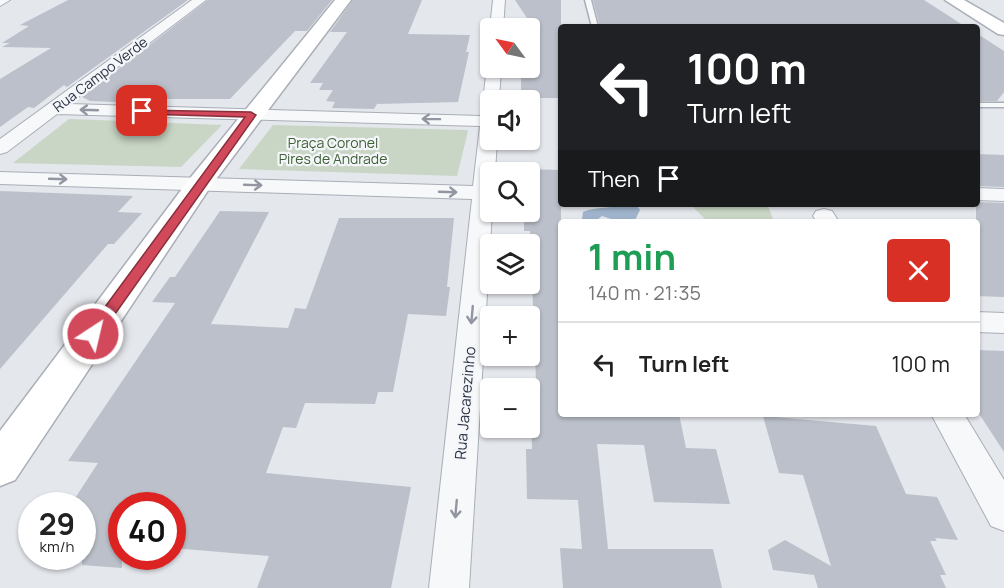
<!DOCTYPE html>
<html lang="en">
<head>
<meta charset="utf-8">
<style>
	body { margin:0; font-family:Manrope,sans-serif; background:#f2f2f2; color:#222; height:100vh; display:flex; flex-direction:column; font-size:22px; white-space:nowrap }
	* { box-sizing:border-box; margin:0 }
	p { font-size:20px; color:#767676 }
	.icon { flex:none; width:33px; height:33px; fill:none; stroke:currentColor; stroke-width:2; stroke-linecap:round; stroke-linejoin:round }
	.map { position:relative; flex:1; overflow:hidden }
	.sheet { position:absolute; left:558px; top:219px; width:422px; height:198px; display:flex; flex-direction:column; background:#fff; border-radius:6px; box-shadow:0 2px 4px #0004 }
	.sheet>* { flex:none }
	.top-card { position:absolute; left:558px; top:24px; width:422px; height:183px; border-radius:6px; box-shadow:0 2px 4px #0004; background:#202124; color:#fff; overflow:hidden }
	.needle { width:39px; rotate:303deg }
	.buttons { position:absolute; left:480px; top:18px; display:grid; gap:12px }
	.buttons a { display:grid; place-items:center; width:60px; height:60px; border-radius:6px; background:#fff; box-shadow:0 2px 4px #0004; font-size:30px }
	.speed { position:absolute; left:18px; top:492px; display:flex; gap:12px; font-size:30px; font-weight:700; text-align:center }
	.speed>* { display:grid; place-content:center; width:78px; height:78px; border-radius:50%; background:#fff; box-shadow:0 2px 4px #0004; line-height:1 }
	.speed small { font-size:15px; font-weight:400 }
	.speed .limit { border:9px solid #d22; background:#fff; color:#111 }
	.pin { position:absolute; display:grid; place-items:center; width:51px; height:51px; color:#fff; margin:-26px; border-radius:12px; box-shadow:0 3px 9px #0006 }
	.me { position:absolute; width:66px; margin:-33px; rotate:35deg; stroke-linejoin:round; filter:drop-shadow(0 0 4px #0008) }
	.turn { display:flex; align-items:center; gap:21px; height:126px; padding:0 30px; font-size:27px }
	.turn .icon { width:78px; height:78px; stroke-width:2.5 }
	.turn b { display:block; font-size:42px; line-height:51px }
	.then { display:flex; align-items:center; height:57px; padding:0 30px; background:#0003; gap:12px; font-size:22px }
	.round { display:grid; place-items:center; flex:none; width:63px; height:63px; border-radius:6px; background:#f2f2f2 }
	.head { display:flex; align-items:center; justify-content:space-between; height:102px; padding:0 30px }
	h1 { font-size:36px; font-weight:700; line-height:45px; color:#1e9e55 }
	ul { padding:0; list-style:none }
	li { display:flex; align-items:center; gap:18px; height:84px; padding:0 30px; border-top:2px solid #e0e0e0 }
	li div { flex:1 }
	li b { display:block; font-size:22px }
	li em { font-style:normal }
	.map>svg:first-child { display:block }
	.green { fill:#c9d6c5 }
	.water { fill:#9fb4cc }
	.building { fill:#bbc0ca }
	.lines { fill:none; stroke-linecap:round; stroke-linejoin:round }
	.lane-casing { stroke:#a9aeb7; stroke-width:3 }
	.street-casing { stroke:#a9aeb7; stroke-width:2 }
	.secondary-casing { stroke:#a9aeb7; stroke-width:3 }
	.lane { fill:#f7f8fa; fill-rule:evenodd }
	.street { fill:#f7f8fa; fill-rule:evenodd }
	.secondary { fill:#fff; fill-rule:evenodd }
	.oneway { stroke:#9196a0 }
	.route { fill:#d1495b; stroke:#882f3b; stroke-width:1.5 }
	.labels { text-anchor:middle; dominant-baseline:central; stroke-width:4.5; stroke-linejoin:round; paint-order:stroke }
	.far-street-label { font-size:14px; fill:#2b3445; stroke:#f4f6f9 }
	.far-park-label { font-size:14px; fill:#3f6138; stroke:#f4f6f9 }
	.street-label { font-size:15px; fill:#2b3445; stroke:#f4f6f9 }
</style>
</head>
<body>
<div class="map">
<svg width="1004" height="588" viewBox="0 0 1004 588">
	<rect width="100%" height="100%" fill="#e4e7ec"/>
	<g class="green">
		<polygon points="69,119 72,119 222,125 181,167 13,163"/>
		<polygon points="273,125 467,130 468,131 457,176 239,169"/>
		<polygon points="690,204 768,206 774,222 708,222"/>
	</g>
	<path class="water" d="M630,204L637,206L640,210L634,222H620L602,216L594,222H585L582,219L583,212C592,207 617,208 630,204Z"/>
	<g class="building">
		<polygon points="68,0 188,0 67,87 64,85 34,108 28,107 0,127 0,79 51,48 2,47 10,43 2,43 29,26 20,25"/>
		<polygon points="208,0 332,0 307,31 295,31 230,99 120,99 116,102 90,101 82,97"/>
		<polygon points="353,0 422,0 408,34 470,35 466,52 469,52 458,102 377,104 374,109 332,108 335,102 326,101 333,90 319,90 323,83 310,83 347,32 330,32"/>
		<polygon points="515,0 561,0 561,98 521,98 521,75 530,75 530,54 535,54 530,46 530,27 533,27"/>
		<polygon points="593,0 924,0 966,27 600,27"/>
		<polygon points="976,33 1004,51 1004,92 997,101 976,101"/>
		<polygon points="976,154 1004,155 1004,187 976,186"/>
		<polygon points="526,169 561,170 561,414 679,414 686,448 716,449 730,504 654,502 644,445 597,444 608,549 713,549 722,588 563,588 560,548 582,549 578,500 527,499 526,449 532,449 530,380 536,380 530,231 524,231 524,212 530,212 530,172 526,172"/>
		<polygon points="0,191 133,196 118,212 142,213 114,244 108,244 0,369"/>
		<polygon points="976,202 1004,203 1004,297 976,296"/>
		<polygon points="220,211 269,212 211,324 288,328 295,308 306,309 339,218 454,218 447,287 450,287 446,316 408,314 393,392 378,392 375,404 305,403 296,428 283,427 266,473 411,487 391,588 257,588 269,556 172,548 172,506 122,506 122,568 82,565 82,506 70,506 98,463 68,461 175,303 152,302 170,277 175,277"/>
		<polygon points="976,350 1004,351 1004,452 976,409"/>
		<polygon points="763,416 876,426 906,494 937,497 958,540 935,538 937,541 930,541 946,575 940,575 946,588 818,588 814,575 773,570 768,550 785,540 831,566 803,475 779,473"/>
	</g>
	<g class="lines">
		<g class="lane-casing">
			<g id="lane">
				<polygon points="585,0 591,0 598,27 592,27"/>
				<rect x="976" y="103" width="28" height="4"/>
			</g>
		</g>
		<g class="street-casing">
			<g id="street">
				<polygon points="0,0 10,0 0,6"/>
				<polygon points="192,0 206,0 69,104 481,116 484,106 490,105 490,140 497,140 495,172 490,172 492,212 469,588 429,588 472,199 0,184 0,172 473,186 480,126 57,114 7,152 0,154 0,139"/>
				<polygon points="493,0 505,0 503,28 490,28"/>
				<polygon points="490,64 490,68 501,68 499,100 490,100 490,105 483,100 487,68"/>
				<polygon points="976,188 1004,189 1004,201 976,200"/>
				<polygon points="824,209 832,211 839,222 817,222 813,216 816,211"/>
				<polygon points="976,312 1004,313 1004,333 976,332"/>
				<polygon points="931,414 964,414 1004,480 1004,531 991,526"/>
			</g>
		</g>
		<g class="secondary-casing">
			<g id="secondary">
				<polygon points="335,0 351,0 211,186 15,480 0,486 0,431 191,177"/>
				<polygon points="945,0 964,0 1004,23 1004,35 998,34"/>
			</g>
		</g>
		<use href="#lane" class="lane"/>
		<use href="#street" class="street"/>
		<use href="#secondary" class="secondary"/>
	</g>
	<defs><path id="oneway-shaft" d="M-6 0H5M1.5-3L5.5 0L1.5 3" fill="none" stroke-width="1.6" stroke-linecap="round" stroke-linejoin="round" transform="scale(1.5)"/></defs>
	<g class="oneway">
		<use href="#oneway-shaft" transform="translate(89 110) rotate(-178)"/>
		<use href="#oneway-shaft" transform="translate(431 119) rotate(-179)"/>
		<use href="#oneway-shaft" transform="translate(58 179) rotate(2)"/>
		<use href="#oneway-shaft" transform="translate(253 185) rotate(2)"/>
		<use href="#oneway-shaft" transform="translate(448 192) rotate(2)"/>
		<use href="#oneway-shaft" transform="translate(472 315) rotate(95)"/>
		<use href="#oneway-shaft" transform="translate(456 509) rotate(95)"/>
	</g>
	<polygon class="route" points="138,110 251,112 256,115 98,338 88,338 86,334 88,330 245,117 142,114 138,113"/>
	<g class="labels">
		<g class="far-street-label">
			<text transform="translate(100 74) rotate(-37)">Rua Campo Verde</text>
		</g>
		<g class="far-park-label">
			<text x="333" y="142">Praça Coronel<tspan x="333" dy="16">Pires de Andrade</tspan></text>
		</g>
		<g class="street-label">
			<text transform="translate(465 403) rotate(-85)">Rua Jacarezinho</text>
		</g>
	</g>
</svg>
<div class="buttons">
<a><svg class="needle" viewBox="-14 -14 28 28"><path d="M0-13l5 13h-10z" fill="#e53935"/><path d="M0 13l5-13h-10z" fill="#767676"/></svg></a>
<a><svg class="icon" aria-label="sound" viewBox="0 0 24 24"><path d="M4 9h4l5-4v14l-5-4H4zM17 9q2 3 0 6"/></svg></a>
<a><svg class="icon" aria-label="search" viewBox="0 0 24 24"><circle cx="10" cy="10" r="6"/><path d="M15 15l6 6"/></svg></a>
<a><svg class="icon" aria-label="layers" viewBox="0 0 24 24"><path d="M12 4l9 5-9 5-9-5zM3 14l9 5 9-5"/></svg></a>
<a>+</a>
<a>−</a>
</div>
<div class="speed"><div>29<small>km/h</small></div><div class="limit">40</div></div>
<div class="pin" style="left:142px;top:111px;background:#d93025"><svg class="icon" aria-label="arrive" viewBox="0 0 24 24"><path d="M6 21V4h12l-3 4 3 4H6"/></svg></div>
<svg class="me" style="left:93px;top:334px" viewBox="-20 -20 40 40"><circle r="17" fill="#d1495b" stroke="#fff" stroke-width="3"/><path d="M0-11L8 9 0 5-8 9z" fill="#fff"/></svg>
<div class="top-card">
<div class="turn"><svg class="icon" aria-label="left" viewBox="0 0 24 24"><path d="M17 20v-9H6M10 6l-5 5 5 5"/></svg><div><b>100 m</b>Turn left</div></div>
<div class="then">Then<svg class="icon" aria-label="arrive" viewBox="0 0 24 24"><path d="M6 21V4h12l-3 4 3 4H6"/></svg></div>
</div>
<section class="sheet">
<div class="head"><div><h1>1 min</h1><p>140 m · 21:35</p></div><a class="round" style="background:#d93025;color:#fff"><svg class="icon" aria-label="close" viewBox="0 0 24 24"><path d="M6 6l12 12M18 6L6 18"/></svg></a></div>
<ul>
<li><svg class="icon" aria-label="left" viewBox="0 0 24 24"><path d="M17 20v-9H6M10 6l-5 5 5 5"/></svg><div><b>Turn left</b></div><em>100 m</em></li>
</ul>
</section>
</div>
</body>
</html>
